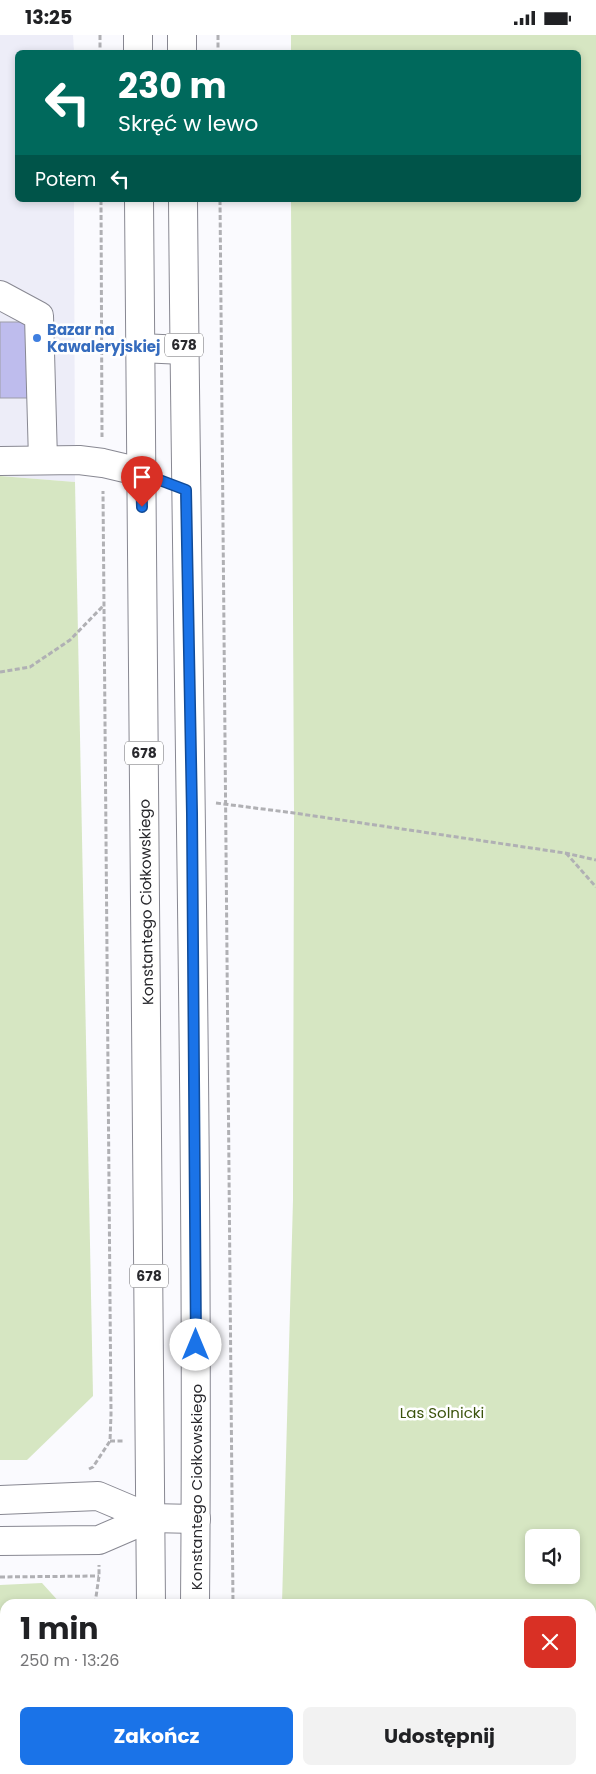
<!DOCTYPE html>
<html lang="pl">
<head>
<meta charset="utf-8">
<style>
	body { margin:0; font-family:Poppins,sans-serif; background:#f2f2f2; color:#202124; height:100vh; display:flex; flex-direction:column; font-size:19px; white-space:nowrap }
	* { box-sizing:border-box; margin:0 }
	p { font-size:16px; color:#757577 }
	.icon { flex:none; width:28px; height:28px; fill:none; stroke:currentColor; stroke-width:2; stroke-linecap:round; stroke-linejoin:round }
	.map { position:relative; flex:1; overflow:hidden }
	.drawer { position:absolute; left:0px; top:1564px; width:596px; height:176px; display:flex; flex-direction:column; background:#fff; border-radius:15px 15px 0 0; box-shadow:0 2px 8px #0003 }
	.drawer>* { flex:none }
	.top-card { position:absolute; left:15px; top:15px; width:566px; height:152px; border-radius:8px; box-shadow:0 2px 8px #0003; background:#00695c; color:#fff; overflow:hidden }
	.controls { position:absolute; left:525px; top:1494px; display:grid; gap:10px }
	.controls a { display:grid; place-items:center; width:55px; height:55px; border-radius:8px; background:#fff; box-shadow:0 2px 8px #0003; font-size:25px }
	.pin { position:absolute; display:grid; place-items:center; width:42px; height:42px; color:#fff; margin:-51px -21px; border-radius:50% 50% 50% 0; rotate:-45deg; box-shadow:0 0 5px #0007 }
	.pin .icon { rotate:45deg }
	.me { position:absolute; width:55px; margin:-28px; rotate:0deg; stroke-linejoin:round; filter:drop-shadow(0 0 4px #0008) }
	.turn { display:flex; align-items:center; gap:18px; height:105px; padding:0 20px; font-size:22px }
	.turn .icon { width:65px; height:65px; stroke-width:2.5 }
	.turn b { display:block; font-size:35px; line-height:42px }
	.then { display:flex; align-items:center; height:48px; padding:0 20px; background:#0003; gap:10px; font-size:19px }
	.round { display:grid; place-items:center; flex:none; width:52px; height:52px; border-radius:8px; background:#f2f2f2 }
	.headline { display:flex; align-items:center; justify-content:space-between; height:85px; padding:0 20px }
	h1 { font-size:30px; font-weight:700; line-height:38px }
	.primary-button { display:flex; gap:10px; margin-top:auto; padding:10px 20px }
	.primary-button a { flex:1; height:58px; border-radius:8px; background:#1a73e8; color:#fff; font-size:20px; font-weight:700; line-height:58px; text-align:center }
	.primary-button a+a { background:#f2f2f2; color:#202124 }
	.status { display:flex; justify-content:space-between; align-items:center; height:35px; padding:0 25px; background:#fff; direction:ltr }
	.status svg { height:14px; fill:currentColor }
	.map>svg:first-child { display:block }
	.built { fill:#ededf8 }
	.green { fill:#d6e6c2; fill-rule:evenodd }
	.building { fill:#bebced; stroke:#9d9da7 }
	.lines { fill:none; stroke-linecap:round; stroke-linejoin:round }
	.minor-casing { stroke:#888892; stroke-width:30 }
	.major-casing { stroke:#888892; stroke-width:30 }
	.path { stroke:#b0b0b4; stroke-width:3; stroke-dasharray:5 2.5; stroke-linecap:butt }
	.minor { stroke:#fff; stroke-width:28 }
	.major { stroke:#fff; stroke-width:28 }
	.route-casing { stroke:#114b97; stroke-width:12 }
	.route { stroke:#1a73e8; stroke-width:9 }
	.shop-dot { fill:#3f7fe0; stroke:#fff; stroke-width:2 }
	.labels { text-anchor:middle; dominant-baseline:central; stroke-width:5; stroke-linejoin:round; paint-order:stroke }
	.shield { fill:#fff; stroke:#69696c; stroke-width:1 }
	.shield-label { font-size:14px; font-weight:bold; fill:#29292d }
	.shop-label { font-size:15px; font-weight:bold; fill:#366cbe; stroke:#fff; text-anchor:start }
	.street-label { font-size:15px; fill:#29292d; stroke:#fff }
	.park-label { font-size:15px; fill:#3b530c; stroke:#fff }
</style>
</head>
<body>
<div class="status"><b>13:25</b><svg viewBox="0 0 49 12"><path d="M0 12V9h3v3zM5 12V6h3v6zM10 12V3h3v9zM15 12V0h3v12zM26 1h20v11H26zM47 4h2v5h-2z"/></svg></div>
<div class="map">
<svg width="596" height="1739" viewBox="0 0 596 1739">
	<rect width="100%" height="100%" fill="#fafafe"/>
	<polygon class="built" points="0,0 73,0 74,17 18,18 18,165 74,165 75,447 0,441"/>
	<g class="green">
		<path d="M291,0H596V1739H277V1735H591V1569H282L293,1165L294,778L291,165H579V18L291,17ZM571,1502V1540H534V1502Z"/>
		<polygon points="0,441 75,447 93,1361 27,1425 0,1425"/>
		<polygon points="42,1548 61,1569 5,1569 5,1735 68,1735 68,1739 0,1739 0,1550"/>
	</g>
	<rect class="building" x="0" y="287" width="29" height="76"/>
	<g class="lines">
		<g class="minor-casing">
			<g id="minor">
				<polyline points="0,260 39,281 43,425"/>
				<polyline points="0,426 79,425 103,428 141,437"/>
			</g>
		</g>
		<g class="major-casing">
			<g id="major">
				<polyline points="138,0 138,18"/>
				<polyline points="182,0 182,18"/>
				<polyline points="139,165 151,1569"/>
				<path d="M183,165C187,633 199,1101 195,1569"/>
				<polyline points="140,313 184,315"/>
				<polyline points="0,1465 98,1461 150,1483 196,1484"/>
				<polyline points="0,1506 99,1505 150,1483"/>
				<polyline points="153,1735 153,1739"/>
				<polyline points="194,1739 194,1735"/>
			</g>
		</g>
		<g class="path">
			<polyline points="100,0 100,18"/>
			<polyline points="218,0 218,18"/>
			<polyline points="101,165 102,402"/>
			<polyline points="220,165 233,1569"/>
			<polyline points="0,637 30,632 70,605 104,570"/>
			<polyline points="216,768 294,778 565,818 596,825"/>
			<polyline points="566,818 596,852"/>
			<polyline points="110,1406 125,1406"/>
			<polyline points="89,1434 93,1432 110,1406 111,1379 103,456"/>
			<polyline points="0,1542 99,1541"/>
			<polyline points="95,1569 99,1541 99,1530"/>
			<polyline points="89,1735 89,1739"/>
			<polyline points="223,1735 223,1739"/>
			<polyline points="235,1735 235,1739"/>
		</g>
		<use href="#minor" class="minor"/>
		<use href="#major" class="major"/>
	</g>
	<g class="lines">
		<g class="route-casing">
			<polyline id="route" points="142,472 141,438 186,455 192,778 196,1310"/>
		</g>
		<use href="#route" class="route"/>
	</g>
	<circle class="shop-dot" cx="37" cy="303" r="5"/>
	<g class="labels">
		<g class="shield">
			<rect x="165" y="298.5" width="38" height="23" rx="4"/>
			<rect x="125" y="706.5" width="38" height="23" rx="4"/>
			<rect x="130" y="1229.5" width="38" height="23" rx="4"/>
		</g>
		<g class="shield-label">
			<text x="184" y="310">678</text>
			<text x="144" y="718">678</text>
			<text x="149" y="1241">678</text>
		</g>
		<g class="shop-label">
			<text x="47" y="294">Bazar na<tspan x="47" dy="17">Kawaleryjskiej</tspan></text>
		</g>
		<g class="street-label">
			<text transform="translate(146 867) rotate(-91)">Konstantego Ciołkowskiego</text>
			<text transform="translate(196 1452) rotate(-90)">Konstantego Ciołkowskiego</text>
		</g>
		<g class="park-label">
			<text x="442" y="1377">Las Solnicki</text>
		</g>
	</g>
</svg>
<div class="controls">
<a><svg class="icon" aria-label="sound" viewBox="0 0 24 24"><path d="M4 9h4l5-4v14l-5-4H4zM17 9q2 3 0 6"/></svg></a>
</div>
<div class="pin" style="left:142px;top:472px;background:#d93025"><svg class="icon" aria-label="arrive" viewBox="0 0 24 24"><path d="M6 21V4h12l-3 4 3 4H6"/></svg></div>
<svg class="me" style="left:196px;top:1310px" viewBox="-20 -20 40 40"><circle r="19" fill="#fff"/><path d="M0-13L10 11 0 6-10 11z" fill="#1a73e8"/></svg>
<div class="top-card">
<div class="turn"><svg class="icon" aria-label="left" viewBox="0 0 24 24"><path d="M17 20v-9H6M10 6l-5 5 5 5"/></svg><div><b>230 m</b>Skręć w lewo</div></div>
<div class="then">Potem<svg class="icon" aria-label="left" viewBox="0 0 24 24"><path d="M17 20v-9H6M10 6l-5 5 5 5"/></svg></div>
</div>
<section class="drawer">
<div class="headline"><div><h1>1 min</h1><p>250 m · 13:26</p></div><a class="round" style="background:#d93025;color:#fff"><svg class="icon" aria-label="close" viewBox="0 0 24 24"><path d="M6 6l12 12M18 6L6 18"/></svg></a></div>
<div class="primary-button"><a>Zakończ</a><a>Udostępnij</a></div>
</section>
</div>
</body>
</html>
